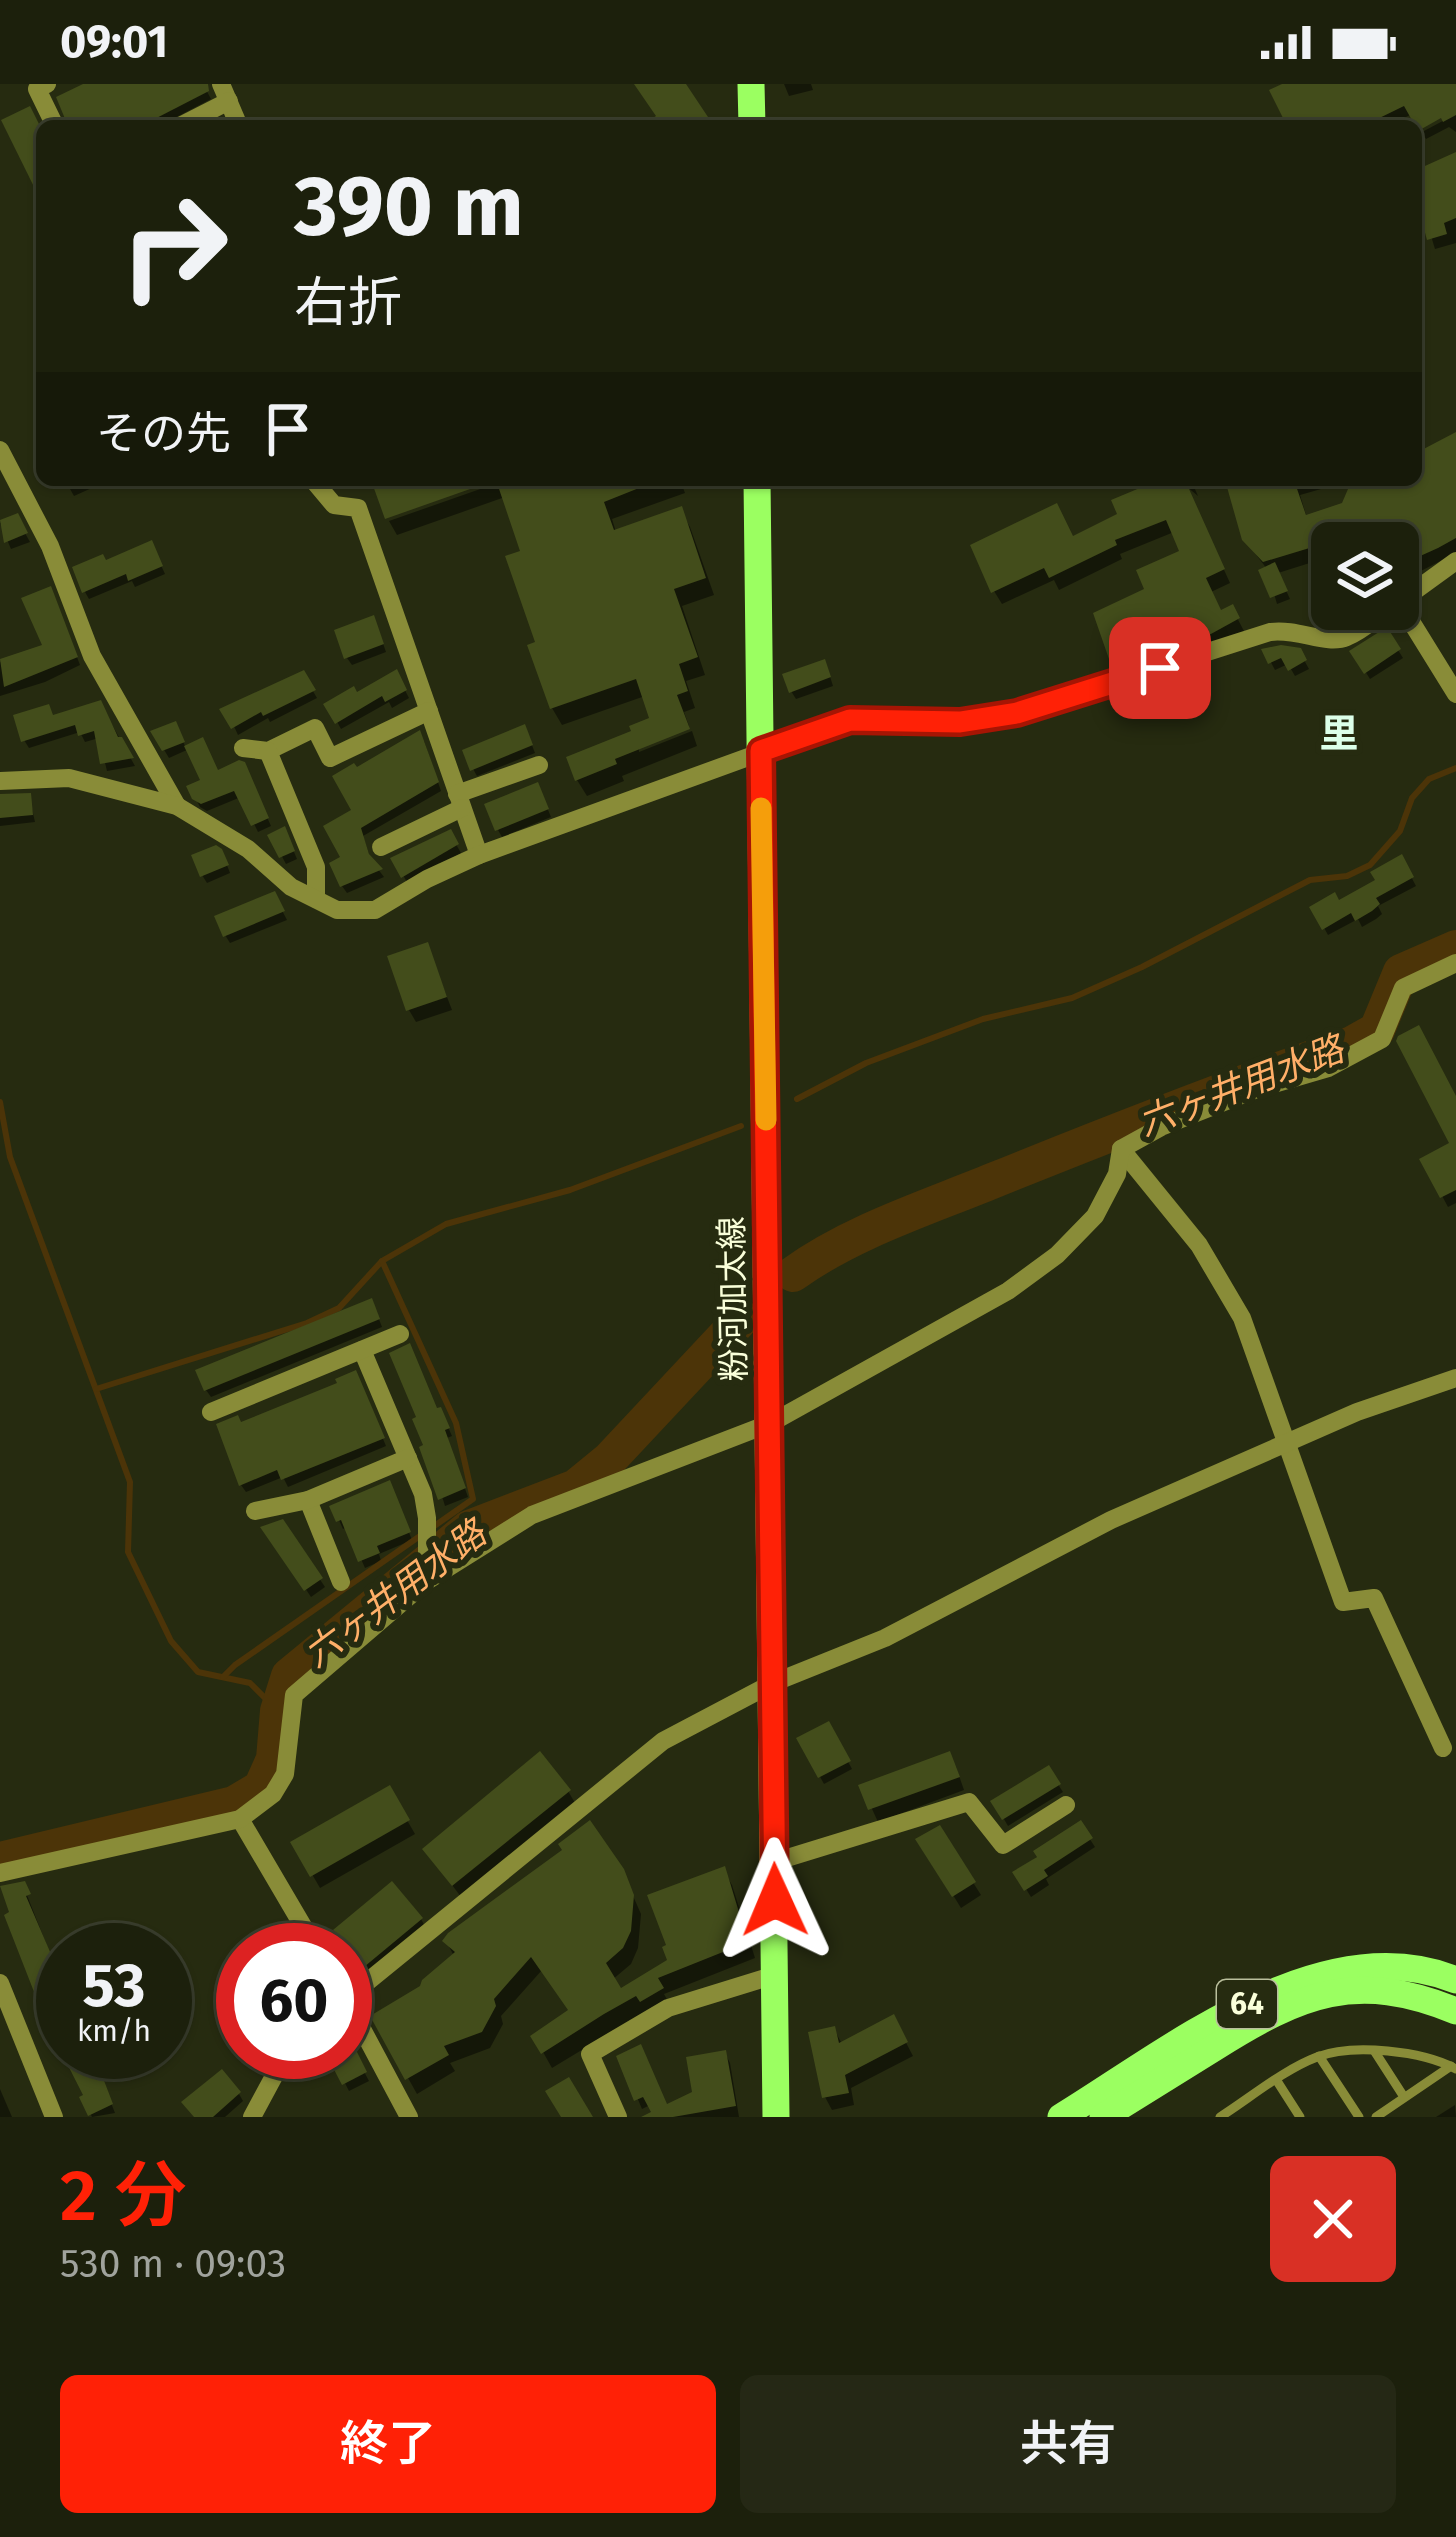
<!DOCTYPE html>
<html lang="ja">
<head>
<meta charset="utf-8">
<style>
	body { margin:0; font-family:"Fira Sans","Noto Sans JP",sans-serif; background:#252815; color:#f1f3f6; height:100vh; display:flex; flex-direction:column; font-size:45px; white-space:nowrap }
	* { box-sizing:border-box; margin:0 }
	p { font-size:39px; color:#a0a39d }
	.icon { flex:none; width:66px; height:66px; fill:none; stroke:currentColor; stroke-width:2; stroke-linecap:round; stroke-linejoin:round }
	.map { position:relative; height:2033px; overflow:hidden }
	.details { display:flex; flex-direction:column; background:#1c200c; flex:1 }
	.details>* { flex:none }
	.banner { position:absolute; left:36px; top:36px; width:1386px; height:366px; border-radius:18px; box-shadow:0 3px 9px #0004,0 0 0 3px #3a3e2d; background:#1c200c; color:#f1f3f6; overflow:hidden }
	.tools { position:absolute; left:1311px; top:438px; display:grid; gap:24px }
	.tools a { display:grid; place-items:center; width:108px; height:108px; border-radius:18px; background:#1c200c; box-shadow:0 3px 9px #0004,0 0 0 3px #3a3e2d; font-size:60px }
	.speed { position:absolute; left:36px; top:1839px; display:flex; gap:24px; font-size:60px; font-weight:700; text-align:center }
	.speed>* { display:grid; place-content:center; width:156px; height:156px; border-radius:50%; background:#1c200c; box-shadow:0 3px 9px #0004,0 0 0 3px #3a3e2d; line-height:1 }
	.speed small { font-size:30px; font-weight:400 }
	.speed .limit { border:18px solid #d22; background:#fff; color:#111 }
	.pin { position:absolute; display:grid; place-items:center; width:102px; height:102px; color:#fff; margin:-51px; border-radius:24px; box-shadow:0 6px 18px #0006 }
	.me { position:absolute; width:132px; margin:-66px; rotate:359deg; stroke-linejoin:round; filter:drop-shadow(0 0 9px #0008) }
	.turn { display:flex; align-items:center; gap:42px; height:252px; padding:0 60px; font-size:54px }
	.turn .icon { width:156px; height:156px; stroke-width:2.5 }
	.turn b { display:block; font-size:84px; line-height:102px }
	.then { display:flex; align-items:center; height:114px; padding:0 60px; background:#0003; gap:24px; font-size:45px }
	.round { display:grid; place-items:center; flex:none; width:126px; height:126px; border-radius:18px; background:#252815 }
	.overview { display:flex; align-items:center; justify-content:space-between; height:204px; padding:0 60px }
	h1 { font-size:72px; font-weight:600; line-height:90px; color:#ff2106 }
	.primary-button { display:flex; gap:24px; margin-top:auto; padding:24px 60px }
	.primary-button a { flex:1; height:138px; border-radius:18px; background:#ff2106; color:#fff; font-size:48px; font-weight:600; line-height:138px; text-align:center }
	.primary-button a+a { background:#252815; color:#f1f3f6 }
	.status { display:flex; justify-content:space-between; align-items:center; height:84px; padding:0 60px; background:#1c200c; direction:ltr }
	.status svg { height:33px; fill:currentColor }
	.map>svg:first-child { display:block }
	.shadow { fill:#0007; fill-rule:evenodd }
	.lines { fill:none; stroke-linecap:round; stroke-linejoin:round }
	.stream { stroke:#4c3408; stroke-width:6 }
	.river { stroke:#4c3408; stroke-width:36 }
	.building { fill:#434d1b }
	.lane { stroke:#898c38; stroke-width:9 }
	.street { stroke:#898c38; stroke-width:18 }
	.primary { stroke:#9bff61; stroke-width:27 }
	.route-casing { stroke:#a61504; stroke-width:30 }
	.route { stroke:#ff2106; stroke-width:21 }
	.slow { stroke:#f59e0b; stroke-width:21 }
	.labels { text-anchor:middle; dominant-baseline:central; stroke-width:12; stroke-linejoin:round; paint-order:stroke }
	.shield { fill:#262b10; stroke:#babf9d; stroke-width:3 }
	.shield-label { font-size:30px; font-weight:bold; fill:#faffda }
	.street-label { font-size:33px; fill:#faffda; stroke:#262b10 }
	.water-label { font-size:36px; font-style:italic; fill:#ffaf68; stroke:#262b10 }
	.quarter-label { font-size:39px; font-weight:bold; fill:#dcffe9; stroke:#262b10 }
</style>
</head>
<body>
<div class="status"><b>09:01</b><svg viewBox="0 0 49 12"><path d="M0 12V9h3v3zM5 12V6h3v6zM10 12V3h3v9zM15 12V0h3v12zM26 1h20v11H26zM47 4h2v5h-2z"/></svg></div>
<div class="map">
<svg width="1456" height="2033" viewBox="0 0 1456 2033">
	<rect width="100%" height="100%" fill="#262b10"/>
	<g class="shadow">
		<polygon points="88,0 203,0 211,15 159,42 72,42"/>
		<polygon points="784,0 811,0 813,6 789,12"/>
		<polygon points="1289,0 1456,0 1456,48 1449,43 1426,55 1422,48 1456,30 1412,30 1388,42 1290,42"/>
		<polygon points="1456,71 1456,159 1435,165 1416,103 1416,89"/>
		<path d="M1456,351V469L1411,492L1398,459H1332V472L1278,489L1290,515L1277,520L1267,485L1244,455L1228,396H1381L1384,407L1425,395L1416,371ZM1349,397L1351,405L1344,421L1307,434L1300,411Z"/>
		<polygon points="65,396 90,396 94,403 74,412"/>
		<polygon points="506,396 680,396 685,409 612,435 616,448 680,426 690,443 714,511 682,522 705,591 686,597 695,624 684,628 689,642 639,662 639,668 692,647 697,662 622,692 624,697 587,712 577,696 653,636 645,612 562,641 552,624 524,469 505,413 397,451 389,437"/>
		<polygon points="1151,396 1191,396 1198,412 1186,402 1230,499 1211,508 1221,529 1232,524 1245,549 1211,568 1203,555 1120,587 1097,531 1148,506 1183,468 1174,448 1120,470 1122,475 1059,506 1054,496 1002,520 994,507 1073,455 1121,432 1153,402"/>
		<polygon points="16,433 30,458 11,465 0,439"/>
		<polygon points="155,468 165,490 135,503 132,497 89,515 85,508 105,480"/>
		<polygon points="54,513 80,581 45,598 0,612 0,578 46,563"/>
		<polygon points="377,542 386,568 352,581 347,574"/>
		<polygon points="1386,547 1403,574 1370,595 1353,568"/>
		<polygon points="1265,567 1299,567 1309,585 1295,592 1288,580 1275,586"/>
		<polygon points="828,586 833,602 796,615 791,607"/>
		<polygon points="396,589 409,614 392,624 389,618 341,645 328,621 356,612"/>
		<polygon points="303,590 317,614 270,638 268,634 238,651 226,625"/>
		<polygon points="100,619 135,682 107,687 99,654 85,658 80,648 29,664 24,656 53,634"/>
		<polygon points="175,640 186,664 201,657 217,690 243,680 271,742 258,748 241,713 207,727 200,723 190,703 204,698 189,665 169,674 154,649"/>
		<polygon points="528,651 535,669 477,692 472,683"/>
		<polygon points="424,657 441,707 363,752 371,776 384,793 347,809 342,802 344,774 355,727"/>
		<polygon points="541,709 551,733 502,753 498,746"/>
		<polygon points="29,712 35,738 0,742 0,713"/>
		<polygon points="449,748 461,769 408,800 394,775"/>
		<polygon points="271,752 288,754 297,775 286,780"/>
		<polygon points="1401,774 1416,802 1378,822 1382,830 1376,835 1362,843 1358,835 1328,851 1313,824 1338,819 1379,797"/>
		<polygon points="225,776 230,789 207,799 202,791"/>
		<polygon points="274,811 287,836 230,859 225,851"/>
		<polygon points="427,861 452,926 416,938 409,926"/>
		<polygon points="1456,1017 1456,1119 1448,1123 1423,1076 1453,1060"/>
		<polygon points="375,1225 382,1243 211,1313 206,1306"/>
		<polygon points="359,1298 386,1362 288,1403 283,1393 246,1408 241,1401 240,1341"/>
		<polygon points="437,1328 444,1334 452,1352 447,1354 468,1413 445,1422 427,1363"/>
		<polygon points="393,1408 412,1456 379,1470 381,1477 365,1484 347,1443 343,1445 333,1423"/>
		<polygon points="282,1439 325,1503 311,1513 265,1444"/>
		<polygon points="828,1641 852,1685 824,1700 800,1656"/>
		<polygon points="956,1683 964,1706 878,1738 862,1703"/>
		<polygon points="1048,1685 1063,1708 1008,1742 994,1718"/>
		<polygon points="389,1705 415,1750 320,1804 294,1759"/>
		<polygon points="568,1707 578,1724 464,1817 426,1766"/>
		<polygon points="1080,1740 1095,1763 1046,1795 1049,1801 1031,1813 1016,1789"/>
		<polygon points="939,1745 981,1811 961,1824 919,1756"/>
		<polygon points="723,1786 732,1801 755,1874 664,1910 670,1921 648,1926 552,1984 534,1952 570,1928 542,1886 501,1932 503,1940 490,1964 450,1979 455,1987 417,2010 374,1933 423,1904 454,1872 446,1857 622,1787 641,1830 638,1864 631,1880 612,1896 620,1908 670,1877"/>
		<polygon points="23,1801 62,1900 63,1964 48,1935"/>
		<polygon points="421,1835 428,1848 373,1894 337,1847"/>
		<polygon points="893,1934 913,1972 851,2004 854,2021 832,2026 825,2013 834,1945 842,1960"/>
		<polygon points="345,1952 369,1997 349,2007 329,1968 345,1968"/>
		<polygon points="65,1968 91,1968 115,2029 92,2033 83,2014 87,2012"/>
		<polygon points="725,1969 730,1979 739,2033 656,2033 650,2021 642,2025 620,1973 667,2024 695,2010"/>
		<polygon points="0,2005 12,2033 0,2033"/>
		<polygon points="239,2010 243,2017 225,2033 195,2033"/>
		<polygon points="1455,2021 1456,2033 1436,2033"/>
	</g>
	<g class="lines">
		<g class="stream">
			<polyline points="797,1015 866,979 983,935 1072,914 1142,883 1310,796 1347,792 1370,781 1400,747 1412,714 1429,695 1456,684"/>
			<polyline points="0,1018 10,1073 130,1398 128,1468 171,1557 198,1588 250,1599 278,1627"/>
			<polyline points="96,1305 307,1239 339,1224 382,1177 446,1140 570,1106 741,1042"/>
			<polyline points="223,1593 235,1581 473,1415 456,1339 382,1177"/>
		</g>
		<g class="river">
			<path d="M793,1190C851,1148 926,1124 992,1097C1111,1049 1230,1002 1352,960L1377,946L1401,888L1456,864"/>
			<polyline points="0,1776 234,1720 261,1704 274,1675 278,1627 289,1592 469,1444 576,1403 609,1376 742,1234"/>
		</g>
	</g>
	<g class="building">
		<polygon points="83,0 208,0 209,7 141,42 68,42 56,13"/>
		<polygon points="634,0 686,0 714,42 641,42 656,32"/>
		<polygon points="1282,0 1456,0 1456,31 1443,38 1441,34 1418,47 1404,22 1363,42 1287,42 1269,6"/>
		<polygon points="30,22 42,46 42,119 1,36"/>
		<polygon points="1456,68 1456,134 1444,139 1447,150 1427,156 1416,115 1416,86"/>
		<polygon points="1456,348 1456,454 1438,464 1398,482 1398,459 1391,459 1388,451 1363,459 1326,459 1263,478 1242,456 1225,396 1294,396 1306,431 1342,419 1348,405 1345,396 1380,396 1382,404 1416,396 1416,369"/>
		<polygon points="371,396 489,396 490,398 385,435"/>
		<polygon points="496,396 659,396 604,418 614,446 682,422 706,494 674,505 698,573 679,580 688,607 677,611 690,645 615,675 617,680 575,697 566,673 631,647 629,642 649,634 636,595 550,625 527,561 535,558 505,472 520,467"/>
		<polygon points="1159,396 1185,396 1225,485 1206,494 1221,526 1233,520 1240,534 1200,556 1194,542 1109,575 1093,529 1144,505 1136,486 1179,467 1166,436 1115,456 1117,461 1049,494 1044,484 991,509 970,461 1057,419 1073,452 1117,430 1111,416"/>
		<polygon points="18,429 28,449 4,459 0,436"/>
		<polygon points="152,456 163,482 128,497 126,490 82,509 72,483 103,470 106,476"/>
		<polygon points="1275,478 1288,507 1270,514 1258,486"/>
		<polygon points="51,502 78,573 4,603 0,575 42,561 21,514"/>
		<polygon points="374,531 384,560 344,575 334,546"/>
		<polygon points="1387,543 1401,565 1364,590 1349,567"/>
		<polygon points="1281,561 1301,564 1307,576 1288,587 1281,574 1268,580 1261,565"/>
		<polygon points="825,575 831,593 789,609 782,590"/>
		<polygon points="397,585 407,606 385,618 382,612 335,640 323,620 354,602 357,608"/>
		<polygon points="304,586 316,606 263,632 261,628 231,645 219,625"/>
		<polygon points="101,616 118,653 122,653 134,674 100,680 94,647 78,652 75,641 21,658 13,631 49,620 53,631"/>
		<polygon points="176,637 185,658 162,667 150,647"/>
		<polygon points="525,640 533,661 470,687 462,666"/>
		<polygon points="420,646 439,698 361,744 369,770 383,785 340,803 329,779 340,773 323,742 351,726 332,692 354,679 357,683"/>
		<polygon points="203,653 218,686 239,676 245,678 269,734 251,742 234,707 201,720 192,715 186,702 200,696 184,662"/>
		<polygon points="538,698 549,725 495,747 484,720"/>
		<polygon points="31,709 33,731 0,734 0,710"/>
		<polygon points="285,742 295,767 279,774 267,751"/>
		<polygon points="451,745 459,760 401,794 390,774"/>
		<polygon points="216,761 222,765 229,781 200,793 191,771"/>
		<polygon points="1402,770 1414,793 1376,814 1380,820 1372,827 1355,837 1351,829 1322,846 1309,823 1335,808 1339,816 1375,796 1370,788"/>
		<polygon points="275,807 285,827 223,853 214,832"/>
		<polygon points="428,858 447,913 406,927 387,872"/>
		<polygon points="1419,941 1456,1012 1456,1106 1440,1114 1419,1075 1449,1059 1396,957 1398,952"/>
		<polygon points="372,1214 380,1235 204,1307 195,1286"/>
		<polygon points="410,1259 437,1324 441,1323 450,1344 445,1346 466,1404 438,1416 419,1363 423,1361 412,1335 416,1333 389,1269"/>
		<polygon points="356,1286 385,1354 281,1396 277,1386 239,1402 216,1340 238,1331 241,1338 337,1299 335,1295"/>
		<polygon points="390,1396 411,1448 377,1462 380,1469 358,1478 341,1436 336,1438 329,1422"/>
		<polygon points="283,1435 323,1494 304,1507 260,1443"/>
		<polygon points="829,1637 851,1677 818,1694 796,1654"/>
		<polygon points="540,1667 571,1706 452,1802 422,1765"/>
		<polygon points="950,1667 960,1693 868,1726 858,1701"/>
		<polygon points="1049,1681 1061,1700 1002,1736 990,1717"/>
		<polygon points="390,1701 410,1736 310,1793 290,1758"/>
		<polygon points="590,1736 624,1785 634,1811 631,1847 623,1864 606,1879 621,1904 667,1876 662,1863 666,1861 647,1811 725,1782 748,1858 658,1894 664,1904 640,1918 636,1912 604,1930 541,1970 530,1952 568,1926 531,1873 494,1915 496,1922 482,1948 444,1962 449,1971 405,1996 370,1932 420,1902 422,1896 455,1868 442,1857 448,1849 562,1766 558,1760"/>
		<polygon points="1081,1736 1093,1754 1044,1786 1048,1792 1024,1807 1012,1788 1037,1773 1033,1767"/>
		<polygon points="940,1741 976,1798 952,1813 915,1755"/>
		<polygon points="25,1797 31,1810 26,1812 60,1891 63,1968 93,1968 113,2020 88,2032 79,2013 83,2011 45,1936 4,1831 9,1828 0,1802"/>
		<polygon points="392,1797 423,1834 364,1883 333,1846"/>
		<polygon points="894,1930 908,1958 845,1991 849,2009 822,2014 808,1948 835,1942 839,1959"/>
		<polygon points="641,1960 667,2020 692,2008 686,1973 726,1966 736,2022 673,2033 641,2033 651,2028 643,2013 634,2017 616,1972"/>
		<polygon points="325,1968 357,1968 367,1988 342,2001"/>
		<polygon points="222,1985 241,2008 213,2033 194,2033 181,2018"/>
		<polygon points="569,1993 593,2033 561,2033 545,2007"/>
	</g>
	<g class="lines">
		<g class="lane">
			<polyline points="1375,1968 1404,2013"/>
			<polyline points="1319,1972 1359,2033"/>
			<polyline points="1277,1997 1300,2033"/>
			<path d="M1220,2033C1250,2014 1283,1986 1317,1973C1353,1959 1423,1967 1456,1985"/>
			<polyline points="1376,2033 1451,1982"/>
		</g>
		<g class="street">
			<polyline points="47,0 37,5 55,42"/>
			<polyline points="221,0 239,42"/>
			<polyline points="180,42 229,17"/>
			<polyline points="0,366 50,462 92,572 177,722"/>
			<polyline points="313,396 334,421 358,424 479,771"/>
			<polyline points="1399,518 1456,610"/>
			<polyline points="1398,519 1456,477"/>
			<polyline points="243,664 268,667 315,644 330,674 429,627"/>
			<polyline points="268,667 316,783 316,815"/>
			<path d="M0,697L69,694L177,722L248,765L291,803L337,826H375L427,795L479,771L850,636L960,638L1017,629L1270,548C1299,544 1326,562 1347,553C1362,547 1376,534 1389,525"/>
			<polyline points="457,710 539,681"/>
			<polyline points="381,763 462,724"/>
			<polyline points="1121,1065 1199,1161 1242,1234 1343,1518 1374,1514 1443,1664"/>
			<polyline points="362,1266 423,1410 427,1434 427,1497"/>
			<polyline points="211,1328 400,1250"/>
			<polyline points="308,1416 341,1498"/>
			<polyline points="255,1427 308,1416 408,1374"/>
			<polyline points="240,1735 317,1866"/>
			<polyline points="774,1778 969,1718 1003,1761 1066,1721"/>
			<polyline points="0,1789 240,1735 273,1710 285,1690 294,1611 427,1497 532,1431 771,1339 1008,1207 1057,1171 1095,1132 1117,1090 1121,1065 1161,1043 1257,1005 1328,984 1382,955 1403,904 1456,879"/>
			<polyline points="0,1899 54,2033"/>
			<polyline points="345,1913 409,2033"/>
			<polyline points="345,1916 663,1657 773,1599 885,1554 1111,1436 1357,1328 1456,1294"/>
			<polyline points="252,2033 287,1968"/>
			<polyline points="618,2033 590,1970 668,1924 775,1891"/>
		</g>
		<g class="primary">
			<polyline points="751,0 752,42"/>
			<polyline points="757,396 776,2033"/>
			<path d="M1061,2033C1169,1967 1323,1841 1456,1896"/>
			<path d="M1103,2033C1140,2010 1177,1987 1214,1964C1300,1910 1356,1886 1456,1927"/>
		</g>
	</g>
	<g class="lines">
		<g class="route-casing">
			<polyline id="route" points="775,1816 761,667 850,636 960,638 1017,629 1160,584"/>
		</g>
		<use href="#route" class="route"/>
		<polyline class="slow" points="761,724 766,1036"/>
	</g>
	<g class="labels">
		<rect class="shield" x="1217" y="1896" width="60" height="48" rx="9"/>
		<g class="shield-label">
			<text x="1247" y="1920">64</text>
		</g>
		<g class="street-label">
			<text transform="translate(733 1215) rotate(-91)">粉河加太線</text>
		</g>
		<g class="water-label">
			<text transform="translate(1241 1002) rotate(-21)">六ヶ井用水路</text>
			<text transform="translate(395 1510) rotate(-37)">六ヶ井用水路</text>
		</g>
		<g class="quarter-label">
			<text x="1339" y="650">里</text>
		</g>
	</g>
</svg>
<div class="tools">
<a><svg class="icon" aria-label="layers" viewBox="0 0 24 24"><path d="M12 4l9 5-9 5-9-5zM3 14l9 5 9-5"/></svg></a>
</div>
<div class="speed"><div>53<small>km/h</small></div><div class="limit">60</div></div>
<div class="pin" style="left:1160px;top:584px;background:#d93025"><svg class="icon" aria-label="arrive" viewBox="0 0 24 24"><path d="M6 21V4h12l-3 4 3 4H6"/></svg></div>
<svg class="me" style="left:775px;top:1816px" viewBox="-20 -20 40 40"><path d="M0-17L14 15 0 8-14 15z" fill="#ff2106" stroke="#fff" stroke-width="4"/></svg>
<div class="banner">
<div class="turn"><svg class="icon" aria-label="right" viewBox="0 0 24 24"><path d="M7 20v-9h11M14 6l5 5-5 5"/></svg><div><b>390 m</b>右折</div></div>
<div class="then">その先<svg class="icon" aria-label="arrive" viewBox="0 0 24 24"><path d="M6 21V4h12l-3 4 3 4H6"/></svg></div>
</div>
</div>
<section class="details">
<div class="overview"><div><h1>2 分</h1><p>530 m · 09:03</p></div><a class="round" style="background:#d93025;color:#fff"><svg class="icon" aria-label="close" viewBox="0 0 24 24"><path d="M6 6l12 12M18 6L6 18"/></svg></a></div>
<div class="primary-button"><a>終了</a><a>共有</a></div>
</section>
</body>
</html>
